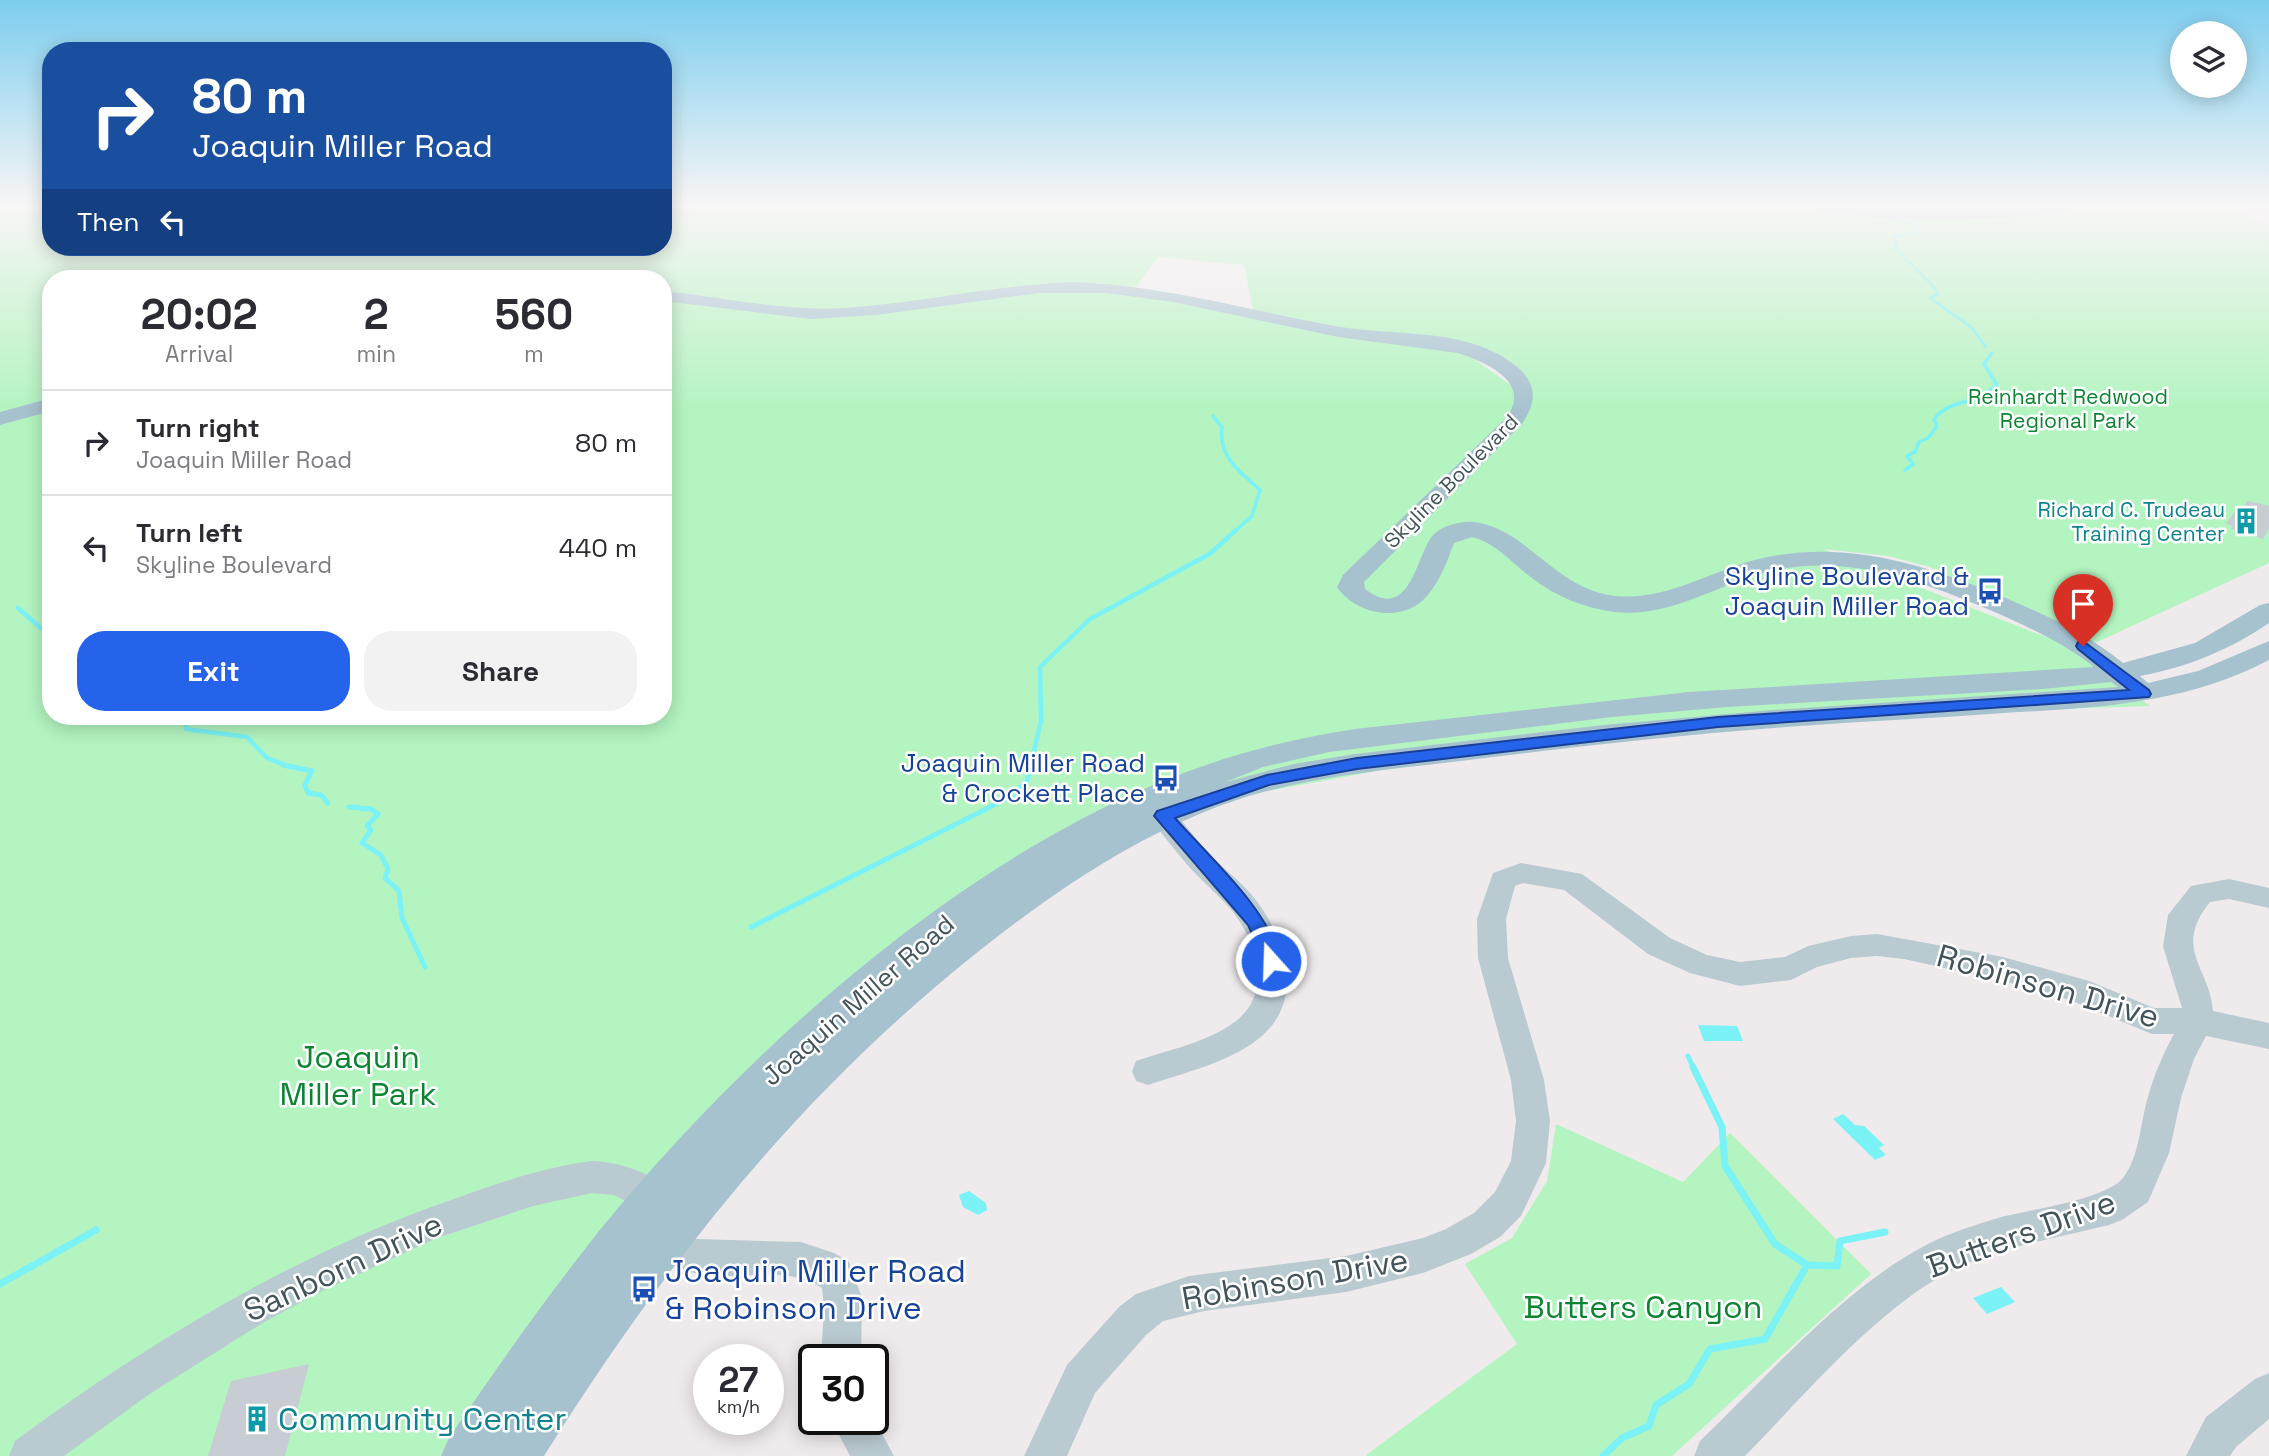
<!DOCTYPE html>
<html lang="en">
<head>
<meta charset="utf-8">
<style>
	body { margin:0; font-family:"Space Grotesk",sans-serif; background:#f2f2f3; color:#2b2b33; height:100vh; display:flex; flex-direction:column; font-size:26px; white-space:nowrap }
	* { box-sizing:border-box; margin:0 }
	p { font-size:23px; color:#7c7c81 }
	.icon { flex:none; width:38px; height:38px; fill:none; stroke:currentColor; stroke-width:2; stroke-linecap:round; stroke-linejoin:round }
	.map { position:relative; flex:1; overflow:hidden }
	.side { position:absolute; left:42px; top:270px; width:630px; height:455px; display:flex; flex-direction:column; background:#fff; border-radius:28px; box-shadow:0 4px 18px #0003 }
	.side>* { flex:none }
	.hud { position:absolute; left:42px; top:42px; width:630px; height:214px; border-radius:28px; box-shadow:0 4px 18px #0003; background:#1a4fa0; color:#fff; overflow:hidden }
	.tools { position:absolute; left:2170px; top:21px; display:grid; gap:14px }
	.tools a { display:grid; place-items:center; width:77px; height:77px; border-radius:50%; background:#fff; box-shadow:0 4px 18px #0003; font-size:35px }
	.speed { position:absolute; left:693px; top:1344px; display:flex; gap:14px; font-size:35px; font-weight:700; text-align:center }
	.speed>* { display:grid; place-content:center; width:91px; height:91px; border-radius:50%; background:#fff; box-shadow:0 4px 18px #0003; line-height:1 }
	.speed small { font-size:18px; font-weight:400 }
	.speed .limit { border:4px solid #111; border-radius:10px; background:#fff; color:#111 }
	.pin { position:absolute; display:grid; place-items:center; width:60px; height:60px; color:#fff; margin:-72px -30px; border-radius:50% 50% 50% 0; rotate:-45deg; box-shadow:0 0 7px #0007 }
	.pin .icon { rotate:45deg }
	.me { position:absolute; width:77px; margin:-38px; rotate:340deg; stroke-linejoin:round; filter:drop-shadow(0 0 5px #0008) }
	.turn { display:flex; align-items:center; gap:24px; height:147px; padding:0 35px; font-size:32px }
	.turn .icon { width:91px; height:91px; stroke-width:2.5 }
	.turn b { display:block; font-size:49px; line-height:60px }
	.then { display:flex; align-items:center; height:66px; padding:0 35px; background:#0003; gap:14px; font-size:26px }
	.eta { display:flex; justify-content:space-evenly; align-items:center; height:119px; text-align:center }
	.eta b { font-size:42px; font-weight:700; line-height:49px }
	.button { display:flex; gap:14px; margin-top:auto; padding:14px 35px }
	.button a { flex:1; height:80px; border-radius:28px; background:#2563eb; color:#fff; font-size:28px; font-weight:700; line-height:80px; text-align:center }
	.button a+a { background:#f2f2f3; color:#2b2b33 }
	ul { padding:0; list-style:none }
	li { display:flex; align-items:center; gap:21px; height:105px; padding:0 35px; border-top:2px solid #e1e1e2 }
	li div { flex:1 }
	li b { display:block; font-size:26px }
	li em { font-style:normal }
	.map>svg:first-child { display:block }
	.green { fill:#b3f4c0; fill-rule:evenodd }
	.water { fill:#7af2f6 }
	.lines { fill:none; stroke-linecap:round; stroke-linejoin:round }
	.stream-far4 { stroke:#7af2f6; stroke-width:2.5 }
	.stream-far3 { stroke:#7af2f6; stroke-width:3.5 }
	.stream-far2 { stroke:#7af2f6; stroke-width:4.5 }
	.stream-far1 { stroke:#7af2f6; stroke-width:5 }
	.stream { stroke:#7af2f6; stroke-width:7 }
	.building { fill:#c7cdd2 }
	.minor { fill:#bacad1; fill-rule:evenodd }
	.major { fill:#a7c2cf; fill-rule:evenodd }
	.route { fill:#2563eb; stroke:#184099; stroke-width:2 }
	.labels { text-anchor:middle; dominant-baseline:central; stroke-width:5; stroke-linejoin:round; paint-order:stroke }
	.far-park-label { font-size:21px; fill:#0b8432; stroke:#fff }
	.far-street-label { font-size:21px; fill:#42545b; stroke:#fff }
	.far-culture-label { font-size:21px; fill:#0d838f; stroke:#fff; text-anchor:end }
	.transit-label { font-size:26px; fill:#164399; stroke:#fff; text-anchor:end }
	.street-label { font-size:26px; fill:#42545b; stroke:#fff }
	.near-street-label { font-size:32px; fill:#42545b; stroke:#fff }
	.near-park-label { font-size:32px; fill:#0b8432; stroke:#fff }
	.near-transit-label { font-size:32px; fill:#164399; stroke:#fff; text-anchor:start }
	.near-culture-label { font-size:32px; fill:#0d838f; stroke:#fff; text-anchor:start }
</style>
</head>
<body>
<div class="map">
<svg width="2269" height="1456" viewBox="0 0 2269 1456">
	<rect width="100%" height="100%" fill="#efebec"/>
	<g class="green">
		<path d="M0,207H51V247H663V207H2240L2260,223L2269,224V563L2095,643L1930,567L1888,556L1823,549L2071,647L2150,706L1902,714L1674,731L1454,757L1212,801L1133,832L1068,871L1006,921L897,1009L815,1086L700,1210L603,1350L535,1456H0ZM1158,257L1244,265L1253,310C1284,318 1316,326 1348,331C1392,338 1494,337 1524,374C1530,382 1531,390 1532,400L1454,345L1342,333L1153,293L1050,283L1135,288ZM51,278H663V716H51Z"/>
		<polygon points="1556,1124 1683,1182 1730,1133 1871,1274 1672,1456 1368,1456 1366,1455 1517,1344 1465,1264 1512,1238 1547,1181"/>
	</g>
	<g class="water">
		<polygon points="1698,1025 1737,1026 1743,1041 1704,1041"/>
		<polygon points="1843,1114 1855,1125 1864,1126 1884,1145 1879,1148 1886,1155 1875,1160 1833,1119"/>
		<polygon points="969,1191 986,1203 987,1210 978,1215 963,1207 959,1195"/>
		<polygon points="2001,1287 2015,1302 1987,1314 1973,1298"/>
	</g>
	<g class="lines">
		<polyline class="stream-far4" points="1887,217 1910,223 1916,229 1914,234 1894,236 1897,242 1895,248 1934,287 1938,294 1930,298 1971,327 1986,347"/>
		<g class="stream-far3">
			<path d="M1213,416L1222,427C1218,457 1240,472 1260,490L1252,516L1234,532"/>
			<path d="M1905,470L1913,464L1907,456L1915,452L1919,442L1928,438L1937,426L1934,419C1946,404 1960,404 1977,398C1985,395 1990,390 1997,385L1984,364L1992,353"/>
		</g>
		<g class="stream-far2">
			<polyline points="18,608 51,637"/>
			<polyline points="189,716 185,721 186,729 247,737 267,758 290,767"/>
			<polyline points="1030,767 1041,721 1040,667 1090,619 1211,553 1236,530"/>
		</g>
		<g class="stream-far1">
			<polyline points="283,765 312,771 305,785 308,793 321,795 328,803"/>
			<polyline points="349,807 371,809 378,814 367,826 371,830 362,843 381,855 388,869 385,878 399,891 402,918 425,967"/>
			<polyline points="751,927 1010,797 1027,781 1031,765"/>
			<polyline points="1688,1056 1694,1069"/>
		</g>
		<g class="stream">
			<polyline points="1693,1067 1722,1127 1725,1166 1775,1244 1807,1265"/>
			<polyline points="0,1284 96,1230"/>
			<polyline points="1603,1456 1622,1438 1649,1426 1656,1405 1689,1384 1710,1349 1765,1339 1807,1265 1837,1266 1840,1241 1885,1232"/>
		</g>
	</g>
	<g class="building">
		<polygon points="2248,501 2269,506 2269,529 2263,539 2231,529 2233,526 2226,524 2236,510 2240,511"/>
		<polygon points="309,1364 285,1456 208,1456 231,1381"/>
	</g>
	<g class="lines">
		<g class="minor">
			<path d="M1152,792L1161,795C1178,816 1194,837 1212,857C1225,870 1239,880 1251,894C1286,936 1308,1001 1257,1040C1227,1063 1183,1073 1148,1085L1136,1081L1132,1071L1136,1061C1168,1050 1209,1042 1236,1021C1274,991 1256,939 1229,907C1217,894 1203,882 1191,869C1173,848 1154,825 1139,801L1143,795Z"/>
			<path d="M1521,863L1582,874L1670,938L1707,955L1740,962L1785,957L1808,946L1851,936L1877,934L2003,957L2089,981L2154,1008H2182L2163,946L2168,915L2191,886L2229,879L2269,888V908L2229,899L2210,902C2172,949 2210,967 2213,1011L2269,1023V1049L2206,1036L2194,1059L2181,1098L2169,1153L2148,1202L2122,1220L2109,1225C2058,1238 2003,1246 1955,1269C1881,1304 1803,1397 1745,1456H1694L1700,1441C1769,1375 1843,1288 1928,1244C1949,1233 1975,1225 1998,1218C2027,1210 2105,1200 2123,1178C2140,1156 2140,1123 2148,1097C2154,1075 2163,1054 2174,1034H2152L2070,1000L2003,981L1904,959L1877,956L1851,958L1817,967L1791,980L1740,986L1690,973L1648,954L1564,890L1523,883L1515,886L1506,919L1508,958L1544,1080L1550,1121L1546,1163L1521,1216L1500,1237L1471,1254L1423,1273L1346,1292L1204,1311L1163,1321L1146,1335L1095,1393L1067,1456H1024L1067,1365L1119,1307L1136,1294L1189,1276L1346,1256L1423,1238L1446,1229L1474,1213L1495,1192L1511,1161L1516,1121L1511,1080L1478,958L1477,919L1493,873Z"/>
			<path d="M592,1161C619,1161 670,1178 681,1203L676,1215L665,1219L697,1239L801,1242L834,1253L849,1262L862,1298L861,1360H821L824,1307L822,1288C774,1256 709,1298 661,1256C651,1248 645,1245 640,1233L645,1221L656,1217L614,1195L592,1193L533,1206L437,1238L322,1291L264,1322L151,1393L64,1456H9L15,1441C151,1341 294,1254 454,1199C499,1183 544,1167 592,1161Z"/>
			<polygon points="2269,1373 2269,1419 2236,1447 2230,1456 2186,1456 2206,1417 2255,1379"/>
			<polygon points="873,1417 894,1456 850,1456 831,1419 873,1419"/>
		</g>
		<g class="major">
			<path d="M1812,207H1867L1911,211L2072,207C2059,219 1936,220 1911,219C1881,219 1850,214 1819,211Z"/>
			<path d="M1072,282C1162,285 1247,310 1335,326C1393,337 1467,326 1516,366C1538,384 1537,403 1521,425L1364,582L1365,589C1411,624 1416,554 1433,535C1442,526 1460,521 1473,522C1526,527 1555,590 1616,596C1668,601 1713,569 1763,558C1848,539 1930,566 2008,599C2052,618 2086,633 2123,663L2195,643L2260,605L2269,603V623C2229,650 2188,667 2140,676L2148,683L2198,671L2269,641V660C2186,704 2095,708 2004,713C1936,718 1869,721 1801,726C1690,734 1579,746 1469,760C1395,769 1320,775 1249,796C1158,824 1077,876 1002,933C812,1078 670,1255 544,1456H441L449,1438C497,1367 546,1298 599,1231C736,1063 925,891 1122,799C1196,764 1275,741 1355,729L1689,692L2094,667C2064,643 2032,629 1997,613C1924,582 1847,552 1767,572C1716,585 1670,618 1615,612C1585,608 1556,597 1532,578C1513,564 1496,543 1472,537L1454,543C1447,562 1440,581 1427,596C1403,624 1356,615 1337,587L1343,575L1507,417C1532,381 1485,362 1458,353L1338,337L1173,302L1106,293H1039L876,315L810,319L663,301V291C724,297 783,312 844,308C920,303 995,285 1072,282ZM2111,682L2118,687L1773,710L1604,725L1355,754L1294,764L1226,782L1263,767L1329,752L1612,717L1727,707L2043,689Z"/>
			<polygon points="51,398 51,411 0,425 0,412"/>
		</g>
	</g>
	<linearGradient id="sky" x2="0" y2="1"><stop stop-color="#7ccdee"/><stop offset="0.5" stop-color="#f8f6f6"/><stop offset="1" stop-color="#f8f6f6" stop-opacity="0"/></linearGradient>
	<rect width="2269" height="411" fill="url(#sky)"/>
	<path class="route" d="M2083,641L2149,690L2151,694L2149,697L1718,727L1357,769L1269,785L1175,818C1210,858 1269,909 1281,961L1278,967L1271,969L1264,967C1257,954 1255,939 1248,925L1154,816L1157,811L1267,775L1357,758L1718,717L2129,690L2078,649L2076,646L2078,642Z"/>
	<defs>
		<g id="building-bare" transform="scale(2.1)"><path d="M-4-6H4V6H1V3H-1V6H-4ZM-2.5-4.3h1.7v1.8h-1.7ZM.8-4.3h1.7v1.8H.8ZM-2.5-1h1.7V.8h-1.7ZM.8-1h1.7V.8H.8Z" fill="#0f9aa8" stroke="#fff" stroke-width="2.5" paint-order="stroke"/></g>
		<g id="bus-bare" transform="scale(2.1)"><path d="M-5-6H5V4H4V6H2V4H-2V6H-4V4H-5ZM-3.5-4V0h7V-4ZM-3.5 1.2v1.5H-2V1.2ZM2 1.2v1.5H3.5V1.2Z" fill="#1a4fb4" stroke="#fff" stroke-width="2.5" paint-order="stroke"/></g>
	</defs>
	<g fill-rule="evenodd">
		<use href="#building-bare" x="2246" y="521"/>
		<use href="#bus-bare" x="1990" y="591"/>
		<use href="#bus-bare" x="1166" y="778"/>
		<use href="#bus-bare" x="644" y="1289"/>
		<use href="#building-bare" x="257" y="1419"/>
	</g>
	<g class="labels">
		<g class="far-park-label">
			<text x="2068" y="396">Reinhardt Redwood<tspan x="2068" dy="24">Regional Park</tspan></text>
		</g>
		<g class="far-street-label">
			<text transform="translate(1451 481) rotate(-45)">Skyline Boulevard</text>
		</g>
		<g class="far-culture-label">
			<text x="2225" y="509">Richard C. Trudeau<tspan x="2225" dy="24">Training Center</tspan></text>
		</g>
		<g class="transit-label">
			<text x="1969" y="576">Skyline Boulevard &amp;<tspan x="1969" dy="30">Joaquin Miller Road</tspan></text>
			<text x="1145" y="763">Joaquin Miller Road<tspan x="1145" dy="30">&amp; Crockett Place</tspan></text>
		</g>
		<g class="street-label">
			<text transform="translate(858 1000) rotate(-41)">Joaquin Miller Road</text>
		</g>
		<g class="near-street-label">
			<text transform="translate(2048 986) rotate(16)">Robinson Drive</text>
			<text transform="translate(2021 1234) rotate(-20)">Butters Drive</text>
			<text transform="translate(343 1267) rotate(-25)">Sanborn Drive</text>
			<text transform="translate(1295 1279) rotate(-10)">Robinson Drive</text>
		</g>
		<g class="near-park-label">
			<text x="358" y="1057">Joaquin<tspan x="358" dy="37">Miller Park</tspan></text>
			<text x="1643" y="1307">Butters Canyon</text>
		</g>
		<g class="near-transit-label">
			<text x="665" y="1271">Joaquin Miller Road<tspan x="665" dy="37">&amp; Robinson Drive</tspan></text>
		</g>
		<g class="near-culture-label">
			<text x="278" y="1419">Community Center</text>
		</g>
	</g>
</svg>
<div class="tools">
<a><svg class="icon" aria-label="layers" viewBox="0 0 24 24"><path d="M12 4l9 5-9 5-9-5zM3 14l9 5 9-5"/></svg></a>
</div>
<div class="speed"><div>27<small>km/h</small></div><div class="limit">30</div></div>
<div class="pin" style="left:2083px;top:646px;background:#d93025"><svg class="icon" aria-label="arrive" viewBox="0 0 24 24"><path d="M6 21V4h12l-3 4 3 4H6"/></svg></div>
<svg class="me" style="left:1271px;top:961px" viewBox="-20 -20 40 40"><circle r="17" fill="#2563eb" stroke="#fff" stroke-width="3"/><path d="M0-11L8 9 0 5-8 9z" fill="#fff"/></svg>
<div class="hud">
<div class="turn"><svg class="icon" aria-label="right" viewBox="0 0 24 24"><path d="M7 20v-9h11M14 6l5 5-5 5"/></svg><div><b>80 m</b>Joaquin Miller Road</div></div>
<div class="then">Then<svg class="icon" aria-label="left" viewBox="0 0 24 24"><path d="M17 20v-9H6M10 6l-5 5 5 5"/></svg></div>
</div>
<section class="side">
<div class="eta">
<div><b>20:02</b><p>Arrival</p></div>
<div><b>2</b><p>min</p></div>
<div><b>560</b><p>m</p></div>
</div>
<ul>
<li><svg class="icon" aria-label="right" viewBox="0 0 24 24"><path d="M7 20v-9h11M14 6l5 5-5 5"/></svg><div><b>Turn right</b><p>Joaquin Miller Road</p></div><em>80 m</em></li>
<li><svg class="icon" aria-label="left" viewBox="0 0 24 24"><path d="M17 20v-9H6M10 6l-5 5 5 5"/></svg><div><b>Turn left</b><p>Skyline Boulevard</p></div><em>440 m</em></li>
</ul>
<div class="button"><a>Exit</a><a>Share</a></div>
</section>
</div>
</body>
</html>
